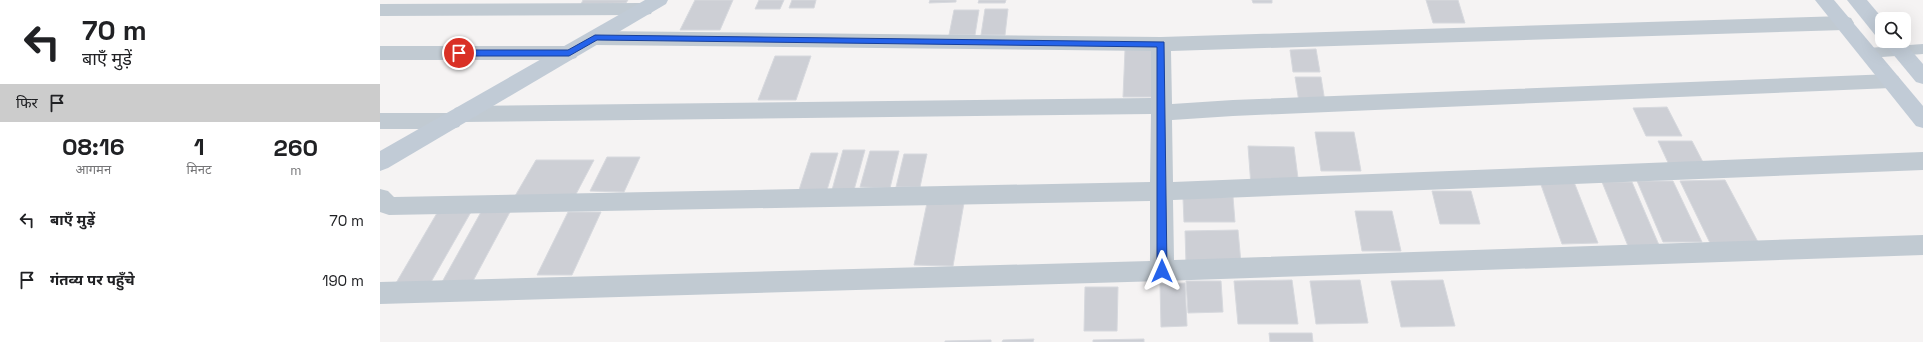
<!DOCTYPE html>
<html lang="hi">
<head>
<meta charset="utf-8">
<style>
	body { margin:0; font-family:"Space Grotesk","Noto Sans Devanagari",sans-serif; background:#f2f2f2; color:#202124; height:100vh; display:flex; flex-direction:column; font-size:15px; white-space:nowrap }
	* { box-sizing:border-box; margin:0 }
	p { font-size:13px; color:#757577 }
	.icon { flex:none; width:22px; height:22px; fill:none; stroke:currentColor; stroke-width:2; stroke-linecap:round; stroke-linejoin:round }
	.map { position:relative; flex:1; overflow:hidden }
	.side { display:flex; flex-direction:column; background:#fff; width:380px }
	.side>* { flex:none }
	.guide { background:#fff; color:#202124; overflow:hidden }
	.tools { position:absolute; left:1495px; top:12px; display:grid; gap:8px }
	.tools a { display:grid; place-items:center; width:36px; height:36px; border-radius:8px; background:#fff; box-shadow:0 4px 16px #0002; font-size:20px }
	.pin { position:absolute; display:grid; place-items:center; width:34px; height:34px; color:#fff; margin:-17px; border:2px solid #fff; border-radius:50%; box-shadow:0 1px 4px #0007 }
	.me { position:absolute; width:44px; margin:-22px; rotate:0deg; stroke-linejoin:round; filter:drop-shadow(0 0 3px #0008) }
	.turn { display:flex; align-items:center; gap:14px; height:84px; padding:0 16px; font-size:18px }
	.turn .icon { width:52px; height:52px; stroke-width:2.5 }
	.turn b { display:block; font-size:28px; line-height:34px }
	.then { display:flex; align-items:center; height:38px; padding:0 16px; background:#0003; gap:8px; font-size:15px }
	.eta { display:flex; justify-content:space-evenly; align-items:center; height:68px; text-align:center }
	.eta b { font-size:24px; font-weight:700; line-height:28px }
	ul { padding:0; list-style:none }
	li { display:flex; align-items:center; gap:12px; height:60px; padding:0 16px }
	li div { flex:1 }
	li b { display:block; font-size:15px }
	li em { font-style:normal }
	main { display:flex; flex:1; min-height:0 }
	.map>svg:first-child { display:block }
	.building { fill:#cdcfd5; stroke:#d7d9de }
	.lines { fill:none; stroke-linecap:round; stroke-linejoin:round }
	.lane { fill:#c1cad2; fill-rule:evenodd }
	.street { fill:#c1cad2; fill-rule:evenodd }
	.secondary { fill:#c1cbd6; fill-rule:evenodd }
	.route { fill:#2563eb; stroke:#184099 }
</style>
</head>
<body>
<main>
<section class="side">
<div class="guide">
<div class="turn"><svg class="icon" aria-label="left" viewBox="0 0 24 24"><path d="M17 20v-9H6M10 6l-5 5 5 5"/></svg><div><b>70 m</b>बाएँ मुड़ें</div></div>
<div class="then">फिर<svg class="icon" aria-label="arrive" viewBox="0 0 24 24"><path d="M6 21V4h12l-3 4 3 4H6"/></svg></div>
</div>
<div class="eta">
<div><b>08:16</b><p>आगमन</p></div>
<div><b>1</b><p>मिनट</p></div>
<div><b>260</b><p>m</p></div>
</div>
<ul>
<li><svg class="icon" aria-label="left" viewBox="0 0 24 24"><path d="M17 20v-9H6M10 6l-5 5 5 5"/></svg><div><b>बाएँ मुड़ें</b></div><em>70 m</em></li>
<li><svg class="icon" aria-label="arrive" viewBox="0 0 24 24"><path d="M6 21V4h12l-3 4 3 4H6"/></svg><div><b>गंतव्य पर पहुँचे</b></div><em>190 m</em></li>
</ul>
</section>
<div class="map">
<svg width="1543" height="342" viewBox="0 0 1543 342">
	<rect width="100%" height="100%" fill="#f5f3f3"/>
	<g class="building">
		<polygon points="203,0 248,0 246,3 201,4"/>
		<polygon points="315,0 353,0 340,30 300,30"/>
		<polygon points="379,0 404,0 400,9 375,9"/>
		<polygon points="412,0 436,0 434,8 409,8"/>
		<polygon points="550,0 576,0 576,2 549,3"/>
		<polygon points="599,0 626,0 625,3 598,3"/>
		<polygon points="872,0 892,0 892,3 873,3"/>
		<polygon points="1046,0 1078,0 1085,23 1053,23"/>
		<polygon points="605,9 628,9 625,35 601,35"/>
		<polygon points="574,10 599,10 595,35 569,35"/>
		<polygon points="936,49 940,72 913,72 910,50"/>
		<polygon points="745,50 777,50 777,97 743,97"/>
		<polygon points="395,56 431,56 416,100 378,100"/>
		<polygon points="915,77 941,77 945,102 919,102"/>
		<polygon points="1287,107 1302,136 1266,136 1253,108"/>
		<polygon points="935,132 974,132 981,171 941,171"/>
		<polygon points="1278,141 1312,141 1326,168 1291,169"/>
		<polygon points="868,146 914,147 919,186 871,186"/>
		<polygon points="463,150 485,150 474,190 452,190"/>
		<polygon points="490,151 519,151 510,188 480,187"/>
		<polygon points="431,153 458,153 447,190 419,190"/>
		<polygon points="524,154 547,154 540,187 516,187"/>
		<polygon points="227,157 260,157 244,192 210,191"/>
		<polygon points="156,160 214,160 195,196 135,196"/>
		<polygon points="1345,180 1378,242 1330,243 1300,181"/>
		<polygon points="1257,181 1293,181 1322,242 1283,242"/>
		<polygon points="1160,182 1194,182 1218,243 1182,244"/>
		<polygon points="1222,182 1252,182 1279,245 1248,246"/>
		<polygon points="1052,191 1091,191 1100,224 1060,224"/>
		<polygon points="853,197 855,222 804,222 803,198"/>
		<polygon points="547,203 584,203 573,266 534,265"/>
		<polygon points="975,211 1012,211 1021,251 982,251"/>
		<polygon points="91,212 51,282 16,283 57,213"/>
		<polygon points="101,212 130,212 93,281 62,282"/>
		<polygon points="188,212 221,212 192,275 157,275"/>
		<polygon points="858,230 861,263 806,264 805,231"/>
		<polygon points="912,280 918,324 858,324 854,281"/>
		<polygon points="980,280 988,323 936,324 930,281"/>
		<polygon points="1063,280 1075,326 1021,327 1011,281"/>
		<polygon points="806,281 841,281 843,312 808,313"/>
		<polygon points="805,283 807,326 781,327 780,284"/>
		<polygon points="705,287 738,287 737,331 704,331"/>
		<polygon points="889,333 932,333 933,342 890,342"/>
		<polygon points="654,339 653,342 622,342 623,340"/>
		<polygon points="764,339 764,342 713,342 713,340"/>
		<polygon points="611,340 611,342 565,342 565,341"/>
	</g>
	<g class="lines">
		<polygon class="lane" points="1543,44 1543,54 1488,58 1483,57 1481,53 1483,49 1488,48"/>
		<g class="street">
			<polygon points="264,3 271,4 273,9 271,14 264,15 0,16 0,4"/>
			<polygon points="1464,16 1471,18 1474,23 1471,28 1464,30 791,51 792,104 853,100 1511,74 1518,76 1521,81 1518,86 1511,88 853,116 792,120 793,182 1543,152 1543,170 793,200 794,260 1543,235 1543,255 782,281 0,304 0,282 770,261 770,201 9,215 0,212 0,189 8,191 14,197 770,182 771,114 82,122 79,127 72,129 0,129 0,113 72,113 75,108 82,106 771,98 771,51 215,45 208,43 205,38 208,33 215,31 781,37"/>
			<polygon points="0,46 189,46 196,48 199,53 196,58 189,60 0,60"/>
		</g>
		<g class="secondary">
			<polygon points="265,0 288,0 286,4 8,168 0,171 0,151"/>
			<polygon points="1435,0 1454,0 1543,106 1543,128 1536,126"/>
			<polygon points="1467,0 1487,0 1503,19 1502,37 1495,35"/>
			<polygon points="1502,41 1523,41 1543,64 1543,84 1536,82"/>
		</g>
	</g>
	<polygon class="route" points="215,35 784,42 787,271 782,275 777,271 777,47 217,40 189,56 79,56 75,53 79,50 188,50"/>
</svg>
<div class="tools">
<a><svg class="icon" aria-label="search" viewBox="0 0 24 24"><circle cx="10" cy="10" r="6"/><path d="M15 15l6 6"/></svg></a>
</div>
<div class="pin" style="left:79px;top:53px;background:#d93025"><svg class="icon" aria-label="arrive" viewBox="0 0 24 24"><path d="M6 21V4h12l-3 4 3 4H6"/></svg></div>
<svg class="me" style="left:782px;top:271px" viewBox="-20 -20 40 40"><path d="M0-17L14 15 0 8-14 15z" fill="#2563eb" stroke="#fff" stroke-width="4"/></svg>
</div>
</main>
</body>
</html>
